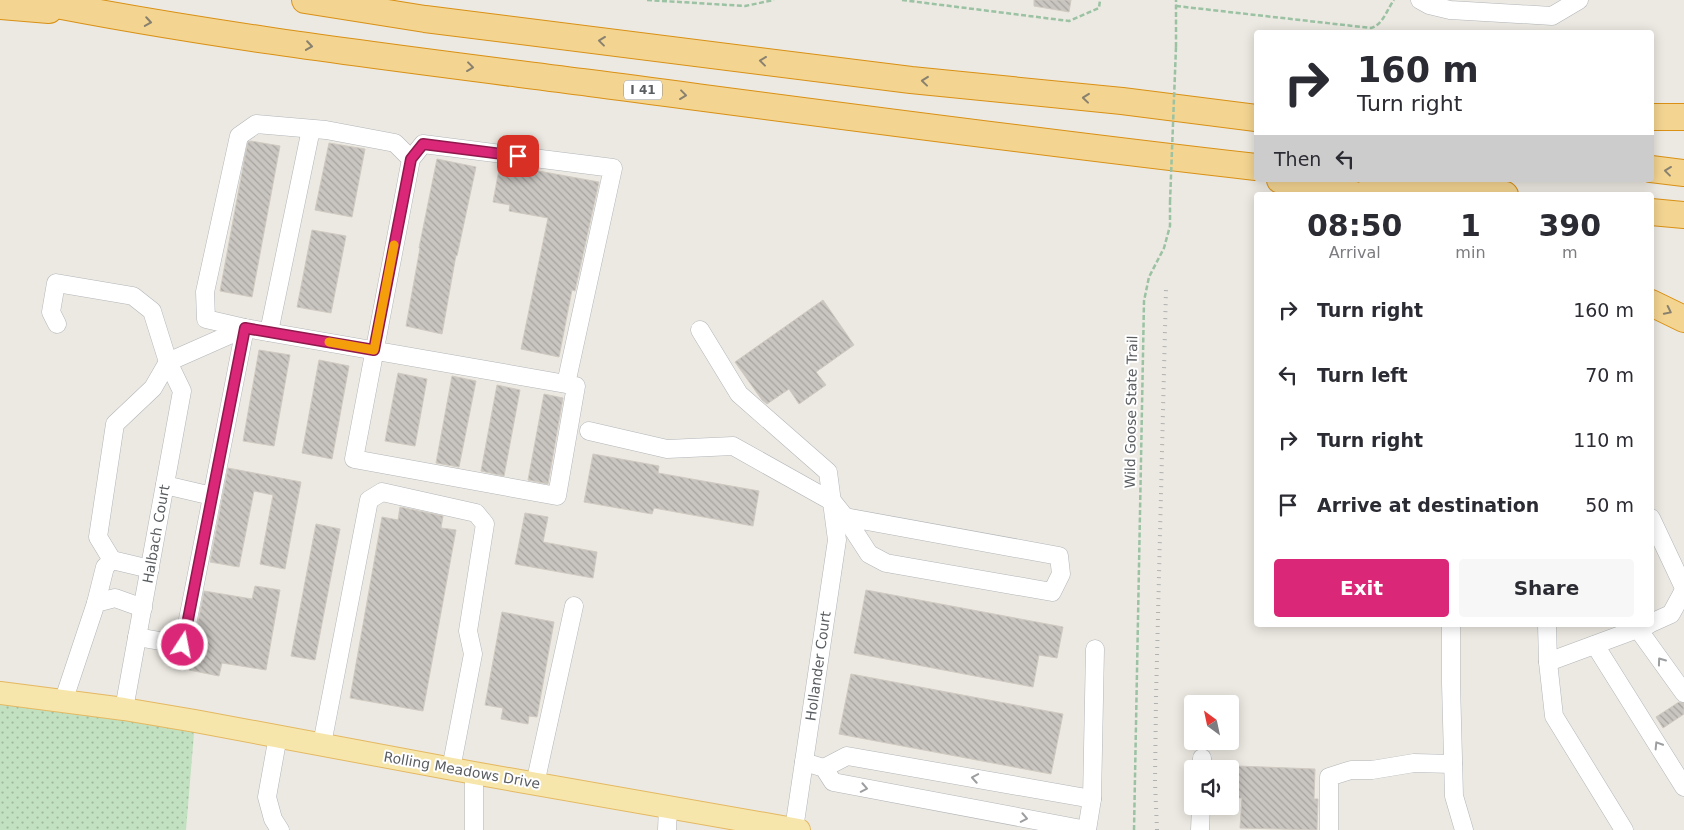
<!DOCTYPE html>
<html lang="en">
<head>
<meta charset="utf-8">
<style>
	body { margin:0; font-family:"DejaVu Sans",sans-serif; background:#f7f7f7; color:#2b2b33; height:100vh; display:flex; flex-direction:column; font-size:19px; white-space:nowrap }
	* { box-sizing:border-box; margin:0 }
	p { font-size:16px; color:#7c7c81 }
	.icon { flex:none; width:28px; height:28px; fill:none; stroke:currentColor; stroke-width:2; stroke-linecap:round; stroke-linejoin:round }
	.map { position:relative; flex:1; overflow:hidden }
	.sheet { position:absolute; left:1254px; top:192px; width:400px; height:435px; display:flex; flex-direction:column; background:#fff; border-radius:5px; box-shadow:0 2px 12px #0003 }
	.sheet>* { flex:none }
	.hud { position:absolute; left:1254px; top:30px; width:400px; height:152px; border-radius:5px; box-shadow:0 2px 12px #0003; background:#fff; color:#2b2b33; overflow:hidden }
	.needle { width:32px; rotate:327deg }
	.controls { position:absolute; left:1184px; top:695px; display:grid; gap:10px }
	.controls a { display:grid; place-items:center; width:55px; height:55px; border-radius:5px; background:#fff; box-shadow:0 2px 12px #0003; font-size:25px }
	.pin { position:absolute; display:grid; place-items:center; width:42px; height:42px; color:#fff; margin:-21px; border-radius:10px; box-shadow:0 2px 8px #0006 }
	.me { position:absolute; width:55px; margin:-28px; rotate:11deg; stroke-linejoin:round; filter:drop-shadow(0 0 4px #0008) }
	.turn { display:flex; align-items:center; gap:18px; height:105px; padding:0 20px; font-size:22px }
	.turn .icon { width:65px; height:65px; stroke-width:2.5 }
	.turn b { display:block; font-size:35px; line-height:42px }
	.then { display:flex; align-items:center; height:48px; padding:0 20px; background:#0003; gap:10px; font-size:19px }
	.eta { display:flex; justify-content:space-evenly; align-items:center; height:85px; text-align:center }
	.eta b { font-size:30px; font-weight:700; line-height:35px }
	.primary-button { display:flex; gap:10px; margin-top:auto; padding:10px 20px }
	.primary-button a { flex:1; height:58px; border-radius:5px; background:#db2777; color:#fff; font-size:20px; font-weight:700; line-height:58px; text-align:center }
	.primary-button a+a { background:#f7f7f7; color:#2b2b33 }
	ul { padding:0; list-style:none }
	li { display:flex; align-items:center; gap:15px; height:65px; padding:0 20px }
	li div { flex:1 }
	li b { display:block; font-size:19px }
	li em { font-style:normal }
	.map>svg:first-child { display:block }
	.grass { fill:url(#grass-dots) }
	.building { fill:url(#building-back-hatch); stroke:#d0cac1 }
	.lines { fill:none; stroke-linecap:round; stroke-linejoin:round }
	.minor-casing { stroke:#b2b5b8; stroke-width:19 }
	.major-casing { stroke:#e4b862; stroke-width:24 }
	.highway-casing { stroke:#d99014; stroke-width:28 }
	.path { stroke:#9ac2a3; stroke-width:2.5; stroke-dasharray:5 2.5; stroke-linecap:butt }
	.minor { stroke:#fff; stroke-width:18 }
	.major { stroke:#f7e6ab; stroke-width:22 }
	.highway { stroke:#f3d491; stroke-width:26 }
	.rail { stroke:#b0b1b1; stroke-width:4; stroke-dasharray:1 6; stroke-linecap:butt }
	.path-bridge { stroke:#9ac2a3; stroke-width:2.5; stroke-dasharray:5 2.5; stroke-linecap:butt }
	.oneway { stroke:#88816f }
	.oneway2 { stroke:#9c9ea0 }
	.route-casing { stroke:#8e194d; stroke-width:12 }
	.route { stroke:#db2777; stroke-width:9 }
	.slow { stroke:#f59e0b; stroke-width:9 }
	.labels { text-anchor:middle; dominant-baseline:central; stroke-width:4; stroke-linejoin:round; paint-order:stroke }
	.shield { fill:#fff; stroke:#8c8e90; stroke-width:1 }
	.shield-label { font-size:12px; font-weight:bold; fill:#5a5e61 }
	.street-label { font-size:14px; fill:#5a5e61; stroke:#fff }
</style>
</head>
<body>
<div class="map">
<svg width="1684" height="830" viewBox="0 0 1684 830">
	<defs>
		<pattern id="grass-dots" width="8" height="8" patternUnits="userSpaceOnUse" patternTransform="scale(1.25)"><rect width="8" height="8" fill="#c2e1c0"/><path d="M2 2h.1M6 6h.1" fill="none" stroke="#a1ba9f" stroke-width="1.8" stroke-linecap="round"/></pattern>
		<pattern id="building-back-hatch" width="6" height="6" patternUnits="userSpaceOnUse" patternTransform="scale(1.25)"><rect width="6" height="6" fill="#c9c5c0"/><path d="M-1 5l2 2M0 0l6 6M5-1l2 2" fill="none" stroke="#a6a39f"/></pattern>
	</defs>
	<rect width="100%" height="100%" fill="#ece9e2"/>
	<polygon class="grass" points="0,693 195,721 186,830 0,830"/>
	<g class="building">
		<polygon points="1034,0 1071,0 1069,12 1034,6"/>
		<polygon points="251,141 280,146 252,297 220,291 245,156 248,142"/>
		<polygon points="329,143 365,149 352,217 315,210"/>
		<polygon points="437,159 476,167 457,256 456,255 442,334 406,326 420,248 419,248"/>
		<polygon points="500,164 599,182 575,291 572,290 559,357 521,349 548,218 509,211 510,205 493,202"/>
		<polygon points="312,230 346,236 331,313 297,307"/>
		<polygon points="823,300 854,345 816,372 826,385 799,404 789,389 767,404 762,400 735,362"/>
		<polygon points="259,350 290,355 274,446 243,441"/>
		<polygon points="319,360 349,366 332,459 302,453"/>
		<polygon points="398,373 427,379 415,446 385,441"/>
		<polygon points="452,376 476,381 459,467 436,463"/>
		<polygon points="497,385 520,390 504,476 481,471"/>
		<polygon points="544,394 563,398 548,484 528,480"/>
		<polygon points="593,454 659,466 658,473 759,491 753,526 654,508 652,514 584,502"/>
		<polygon points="228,468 301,482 285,569 260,564 273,495 254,491 239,567 210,562"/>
		<polygon points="400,507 443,516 441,528 456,530 423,711 350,698 382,517 398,520"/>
		<polygon points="525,513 548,517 543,542 597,552 593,578 515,564"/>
		<polygon points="316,524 340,529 315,660 291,656"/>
		<polygon points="255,586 280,590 266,670 222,663 219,676 189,670 204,591 252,599"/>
		<polygon points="866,590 1063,627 1057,658 1039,655 1033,687 854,653"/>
		<polygon points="502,612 554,622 537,717 529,716 528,724 501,719 503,708 485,705"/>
		<polygon points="851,674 1063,714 1051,774 839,734"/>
		<polygon points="1679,702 1684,703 1684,714 1663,728 1656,717"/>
		<polygon points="1237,766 1315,769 1314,799 1318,799 1317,830 1240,828 1242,798 1236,798"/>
	</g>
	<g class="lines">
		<g class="minor-casing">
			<g id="minor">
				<polyline points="1420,0 1429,5 1450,10 1552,16 1579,0"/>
				<polyline points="411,159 395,143 326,130 256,124 239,136 205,292 206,319 245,328 566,384 576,386 557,496 354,459 411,159 423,144 613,168 566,384"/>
				<polyline points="57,324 51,312 56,283 133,296 152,311 168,362 182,391 124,709"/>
				<polyline points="700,330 739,394 828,472 837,540 794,829"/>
				<polyline points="269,332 311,129"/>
				<polyline points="589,431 667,449 733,446 833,502 845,517 869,554 886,563 1052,592 1061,574 1059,556 845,517"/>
				<polyline points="165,485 212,496"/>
				<polyline points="1651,518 1684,588"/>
				<polyline points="112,560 98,537 115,424 153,388 168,362 245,328 183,645 137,637"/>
				<polyline points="96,603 105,567 112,560 150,569"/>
				<polyline points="1651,623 1671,614 1684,590"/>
				<polyline points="1451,625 1451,683 1454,796 1464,830"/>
				<polyline points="1547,625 1548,662 1554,716 1624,830"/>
				<polyline points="1638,629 1684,693"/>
				<polyline points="1595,645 1684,787"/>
				<polyline points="1548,662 1648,625"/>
				<polyline points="65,696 96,603 115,598 143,608"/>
				<polyline points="278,736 267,797 273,819 280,830"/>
				<polyline points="322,744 369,500 382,492 476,513 485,524 468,631 473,654 451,769"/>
				<polyline points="804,762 824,768 833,782 1087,830"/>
				<polyline points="824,768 847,756 1092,799"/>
				<polyline points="1202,769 1202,758"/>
				<polyline points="535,784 574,606"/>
				<polyline points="474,830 474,773"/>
				<polyline points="667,830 668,807"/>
				<polyline points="1087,830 1092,799 1095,649"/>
				<polyline points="1200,830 1201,806"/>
				<polyline points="1329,830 1329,777 1351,770 1372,770 1414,763 1453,764"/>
			</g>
		</g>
		<g class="major-casing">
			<polyline id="major" points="0,693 124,709 195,721 474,773 799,830"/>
		</g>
		<g class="highway-casing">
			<g id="highway">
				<path d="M31,0C216,37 404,59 590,83C812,112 1034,142 1256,167"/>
				<polyline points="305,0 425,19 911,80 1122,101 1256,118"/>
				<polyline points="0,6 49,10"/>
				<polyline points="1651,117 1684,117"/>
				<polyline points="1651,169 1684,173"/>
				<polyline points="1280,180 1355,195"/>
				<polyline points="1372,180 1505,195"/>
				<polyline points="1651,212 1684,215"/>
				<polyline points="1651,303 1684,319"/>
			</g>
		</g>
		<g class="path">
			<polyline points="647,0 745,6 774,0"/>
			<polyline points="902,0 1069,21 1099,8 1100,0"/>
			<path d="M1176,6L1371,28C1383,25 1387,9 1394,0"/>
			<polyline points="1176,47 1176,0"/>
			<polyline points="1134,830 1144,301 1149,277 1164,248 1170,226 1170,202"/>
		</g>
		<use href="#minor" class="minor"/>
		<use href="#major" class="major"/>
		<use href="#highway" class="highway"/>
		<polyline class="rail" points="1157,830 1155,782 1156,698 1166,289"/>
		<polyline class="path-bridge" points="1170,202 1176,47"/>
	</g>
	<defs><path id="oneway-chevron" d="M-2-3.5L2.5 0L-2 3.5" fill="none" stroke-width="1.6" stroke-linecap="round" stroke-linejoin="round" transform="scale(1.25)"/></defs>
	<g class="oneway">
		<use href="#oneway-chevron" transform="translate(148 22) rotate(9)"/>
		<use href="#oneway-chevron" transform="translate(602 41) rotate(-173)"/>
		<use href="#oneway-chevron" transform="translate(309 46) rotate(8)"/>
		<use href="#oneway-chevron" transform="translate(763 61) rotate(-173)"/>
		<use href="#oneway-chevron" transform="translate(470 67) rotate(7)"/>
		<use href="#oneway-chevron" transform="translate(925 81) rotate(-174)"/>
		<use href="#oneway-chevron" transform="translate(683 95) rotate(7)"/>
		<use href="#oneway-chevron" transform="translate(1086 98) rotate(-174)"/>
		<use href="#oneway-chevron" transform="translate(1668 171) rotate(-173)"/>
		<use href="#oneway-chevron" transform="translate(1668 311) rotate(26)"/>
	</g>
	<g class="oneway2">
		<use href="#oneway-chevron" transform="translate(1661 661) rotate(-126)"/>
		<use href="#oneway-chevron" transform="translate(1658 745) rotate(-122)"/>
		<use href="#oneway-chevron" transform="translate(975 778) rotate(-170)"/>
		<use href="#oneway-chevron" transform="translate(864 788) rotate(11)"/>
		<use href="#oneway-chevron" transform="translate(1024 818) rotate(11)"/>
	</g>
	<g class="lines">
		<g class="route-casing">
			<polyline id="route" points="183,645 245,328 374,350 411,159 423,144 518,156"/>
		</g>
		<use href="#route" class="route"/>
		<polyline class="slow" points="329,342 374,350 394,245"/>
	</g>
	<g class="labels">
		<rect class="shield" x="624" y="80.5" width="38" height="19" rx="4"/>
		<g class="shield-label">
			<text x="643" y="90">I 41</text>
		</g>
		<g class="street-label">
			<text transform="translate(1131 412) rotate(-89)">Wild Goose State Trail</text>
			<text transform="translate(156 534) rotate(-80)">Halbach Court</text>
			<text transform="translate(818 666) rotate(-82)">Hollander Court</text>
			<text transform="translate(462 770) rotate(10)">Rolling Meadows Drive</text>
		</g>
	</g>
</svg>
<div class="controls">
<a><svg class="needle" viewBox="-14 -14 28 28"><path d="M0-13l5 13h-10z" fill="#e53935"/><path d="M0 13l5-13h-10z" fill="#7c7c81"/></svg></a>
<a><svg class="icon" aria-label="sound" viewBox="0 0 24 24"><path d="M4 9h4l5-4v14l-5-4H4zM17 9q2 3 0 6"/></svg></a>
</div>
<div class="pin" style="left:518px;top:156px;background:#d93025"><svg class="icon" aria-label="arrive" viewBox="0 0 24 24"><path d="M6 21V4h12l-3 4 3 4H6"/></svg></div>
<svg class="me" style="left:183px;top:645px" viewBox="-20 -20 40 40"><circle r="17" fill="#db2777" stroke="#fff" stroke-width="3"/><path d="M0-11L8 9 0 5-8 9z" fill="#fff"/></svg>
<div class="hud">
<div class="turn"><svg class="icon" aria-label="right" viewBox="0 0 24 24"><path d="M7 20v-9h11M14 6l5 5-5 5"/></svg><div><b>160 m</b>Turn right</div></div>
<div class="then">Then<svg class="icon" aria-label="left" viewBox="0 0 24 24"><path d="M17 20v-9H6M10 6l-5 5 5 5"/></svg></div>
</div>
<section class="sheet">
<div class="eta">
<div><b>08:50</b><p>Arrival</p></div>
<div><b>1</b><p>min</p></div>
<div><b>390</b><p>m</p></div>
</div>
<ul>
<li><svg class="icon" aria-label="right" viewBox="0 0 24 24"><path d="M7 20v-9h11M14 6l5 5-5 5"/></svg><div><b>Turn right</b></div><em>160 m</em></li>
<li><svg class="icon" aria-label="left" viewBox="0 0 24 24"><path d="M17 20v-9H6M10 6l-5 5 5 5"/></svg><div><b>Turn left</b></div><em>70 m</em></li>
<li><svg class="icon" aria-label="right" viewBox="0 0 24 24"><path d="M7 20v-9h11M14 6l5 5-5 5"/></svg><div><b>Turn right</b></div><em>110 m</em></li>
<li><svg class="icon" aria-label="arrive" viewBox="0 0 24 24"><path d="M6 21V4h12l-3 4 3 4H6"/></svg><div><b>Arrive at destination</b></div><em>50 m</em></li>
</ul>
<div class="primary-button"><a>Exit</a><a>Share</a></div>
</section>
</div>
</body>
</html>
